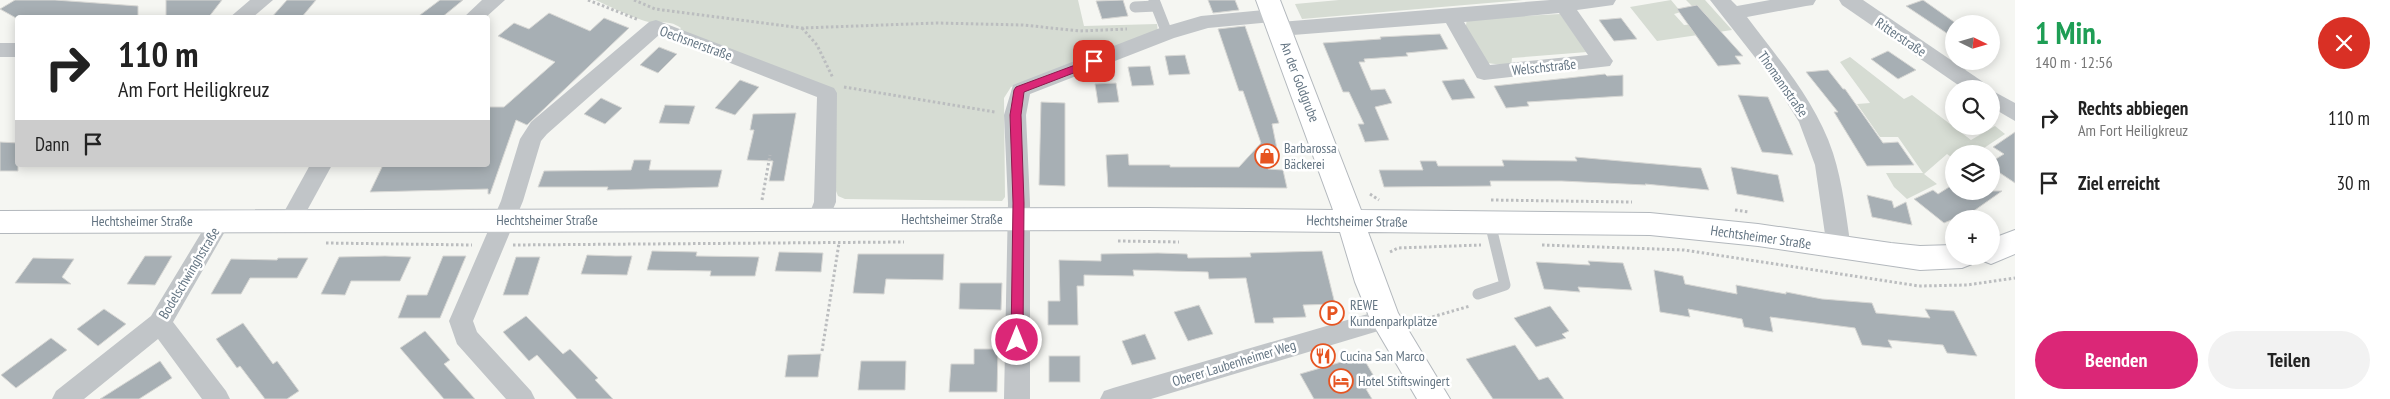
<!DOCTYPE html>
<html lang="de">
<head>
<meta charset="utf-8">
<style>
	body { margin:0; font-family:"PT Sans Narrow",sans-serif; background:#f2f2f2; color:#222; height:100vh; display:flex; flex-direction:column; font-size:19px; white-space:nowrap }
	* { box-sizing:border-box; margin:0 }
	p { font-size:16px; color:#767676 }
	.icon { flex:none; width:28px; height:28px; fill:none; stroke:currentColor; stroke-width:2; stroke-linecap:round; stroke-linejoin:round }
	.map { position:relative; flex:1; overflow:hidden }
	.sheet { display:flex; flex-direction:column; background:#fff; width:375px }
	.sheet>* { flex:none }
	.hud { position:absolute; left:15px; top:15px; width:475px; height:152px; border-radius:5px; box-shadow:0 2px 12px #0003; background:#fff; color:#222; overflow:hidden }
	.needle { width:32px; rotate:95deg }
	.buttons { position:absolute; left:1945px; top:15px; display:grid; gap:10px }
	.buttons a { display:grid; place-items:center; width:55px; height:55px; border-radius:50%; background:#fff; box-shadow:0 2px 12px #0003; font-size:25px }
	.pin { position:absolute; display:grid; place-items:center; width:42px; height:42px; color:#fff; margin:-21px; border-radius:10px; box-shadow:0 2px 8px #0006 }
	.me { position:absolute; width:55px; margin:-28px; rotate:0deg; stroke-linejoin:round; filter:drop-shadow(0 0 4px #0008) }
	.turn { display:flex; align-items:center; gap:18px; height:105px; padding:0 20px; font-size:22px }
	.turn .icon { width:65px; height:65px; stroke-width:2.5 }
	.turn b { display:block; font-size:35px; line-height:42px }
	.then { display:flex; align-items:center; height:48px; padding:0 20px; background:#0003; gap:10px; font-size:19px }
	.round { display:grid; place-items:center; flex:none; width:52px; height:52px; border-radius:26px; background:#f2f2f2 }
	.head { display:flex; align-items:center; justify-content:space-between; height:85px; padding:0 20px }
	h1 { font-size:30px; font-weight:700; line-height:38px; color:#1e9e55 }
	.cta { display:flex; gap:10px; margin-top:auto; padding:10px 20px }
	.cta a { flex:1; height:58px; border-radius:30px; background:#db2777; color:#fff; font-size:20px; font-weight:700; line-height:58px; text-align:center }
	.cta a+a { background:#f2f2f2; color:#222 }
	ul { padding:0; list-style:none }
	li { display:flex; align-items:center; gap:15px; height:65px; padding:0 20px }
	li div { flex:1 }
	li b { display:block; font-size:19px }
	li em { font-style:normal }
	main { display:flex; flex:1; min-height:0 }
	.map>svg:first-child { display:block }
	.green { fill:#d6dcd3 }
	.building { fill:#a7afb4; stroke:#d7d7d4 }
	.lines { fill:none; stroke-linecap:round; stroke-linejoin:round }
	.secondary-casing { stroke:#b3b8bd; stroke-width:2 }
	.path { stroke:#bbbdbf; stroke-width:3; stroke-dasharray:2.5 2.5; stroke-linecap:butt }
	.lane { stroke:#c1c5c8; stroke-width:11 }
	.street { fill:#c1c5c8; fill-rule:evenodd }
	.secondary { fill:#fff; fill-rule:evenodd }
	.route { fill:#db2777; stroke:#8e194d }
	.labels { text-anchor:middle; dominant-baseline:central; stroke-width:5; stroke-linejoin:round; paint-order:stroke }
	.street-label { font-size:14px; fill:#647583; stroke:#fff }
	.poi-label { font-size:14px; fill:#647583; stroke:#fff; text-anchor:start }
</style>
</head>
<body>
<main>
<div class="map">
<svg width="2015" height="399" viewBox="0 0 2015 399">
	<rect width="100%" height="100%" fill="#f5f6f2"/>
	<g class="green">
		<path d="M595,0H1078L1084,26L1157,24L1158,33L1011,87L1004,98L1005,197L1002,201L845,199L838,196L836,191L828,89L679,30L681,28C670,20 662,23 650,22C639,21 607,5 595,0Z"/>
		<polygon points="1339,0 1523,0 1302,19 1295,4"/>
		<polygon points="1671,0 1681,12 1674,14 1684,25 1713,23 1697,5 1692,6 1686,0 1705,0 1732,30 1657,41 1630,7"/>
		<polygon points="1560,14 1587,52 1512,58 1511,66 1487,63 1465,31 1467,19"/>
		<polygon points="1850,57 1904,99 1912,95 1971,140 1995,126 2005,134 1981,150 1986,154 1954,154 1954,159 1947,154 1924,174 1937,184 1907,199 1894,187 1886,173 1923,173 1898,137 1880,137 1857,104 1870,103 1840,62"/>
	</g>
	<g class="building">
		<polygon points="15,0 55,0 138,6 138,18 16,18 0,9"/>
		<polygon points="166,0 222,0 208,18 166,18"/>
		<polygon points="287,0 316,0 301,18 271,18"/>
		<polygon points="440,0 463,0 441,18 416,18"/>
		<polygon points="1123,0 1128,16 1102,19 1096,1"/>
		<polygon points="1208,0 1235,0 1239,10 1213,13"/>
		<polygon points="1923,0 1957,24 1954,24 1954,38 1906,6"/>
		<polygon points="1697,5 1743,56 1735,56 1741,64 1718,66 1677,9"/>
		<polygon points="549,13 590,31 604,18 629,28 527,125 516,120 490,194 488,194 488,189 370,192 383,165 488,165 488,107 504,107 555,62 498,36 514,23 529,29"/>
		<polygon points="1621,18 1637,39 1614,41 1599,20"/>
		<polygon points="1245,26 1279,123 1272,124 1277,149 1267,150 1268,169 1283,170 1287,188 1108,187 1106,155 1128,154 1129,165 1170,165 1170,167 1239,167 1261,143 1243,91 1239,91 1218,29"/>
		<polygon points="1440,34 1448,49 1406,53 1408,56 1364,59 1365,62 1359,62 1371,90 1385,89 1392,103 1375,107 1389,140 1365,142 1358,124 1364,124 1349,92 1343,92 1323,43 1381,39 1380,37"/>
		<polygon points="659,47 677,54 658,73 640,65"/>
		<polygon points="1888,51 1916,70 1898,79 1871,59"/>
		<polygon points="1185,55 1190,74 1169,75 1165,56"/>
		<polygon points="1150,66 1154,85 1132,86 1128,67"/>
		<polygon points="1828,70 1843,89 1845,89 1883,143 1898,142 1914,165 1867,166 1834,112 1838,112 1806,72"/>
		<polygon points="1605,74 1607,76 1623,75 1623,96 1527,102 1529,106 1506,108 1494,86"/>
		<polygon points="1464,79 1475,98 1452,100 1442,81"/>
		<polygon points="740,80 759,87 735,115 715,108"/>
		<polygon points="1116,83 1119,102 1098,103 1095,84"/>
		<polygon points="1738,95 1768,97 1793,155 1762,152"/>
		<polygon points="601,98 622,108 605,124 584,114"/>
		<polygon points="1041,102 1065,103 1065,186 1039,185"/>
		<polygon points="665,105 695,106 689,124 659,123"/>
		<polygon points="796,113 784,181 769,181 773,161 747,160 754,130 750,130 753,114"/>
		<polygon points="2015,132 2015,183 1991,167 1991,162 2004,154 1993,147"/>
		<polygon points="0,142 18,143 18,171 0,171"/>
		<polygon points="1575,157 1701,168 1709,190 1645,184 1646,185 1562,181 1490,181 1491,186 1384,187 1379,170 1423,170 1420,161 1436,161 1438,166 1504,166 1502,160 1577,161"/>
		<polygon points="634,160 651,160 649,170 722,170 718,187 607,190 608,187 538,187 544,171 631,170"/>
		<polygon points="1731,167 1778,175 1784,202 1737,194"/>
		<polygon points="1954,184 1954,191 2002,191 1975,210 1944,223 1914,199 1933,190 1938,194"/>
		<polygon points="1867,195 1892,201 1894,208 1906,202 1912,225 1872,217"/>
		<polygon points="652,251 697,252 696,256 759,257 755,276 710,276 711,271 647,270"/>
		<polygon points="1322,251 1335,304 1303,305 1306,317 1273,318 1274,323 1255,323 1246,278 1209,279 1208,272 1133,270 1134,276 1084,275 1084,286 1077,286 1078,325 1048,325 1048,301 1060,301 1059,260 1101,261 1101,254 1158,253 1187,254 1188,258 1251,257 1250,253"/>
		<polygon points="779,252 823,253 821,272 775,271"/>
		<polygon points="858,254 944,254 943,280 886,279 884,294 853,293"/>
		<polygon points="587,255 615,256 632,256 627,275 581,274"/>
		<polygon points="145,256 172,256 155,285 127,284"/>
		<polygon points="385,256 411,257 400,281 351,281 345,295 321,294 339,257"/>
		<polygon points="443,256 466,256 440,318 398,318 407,295 427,295"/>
		<polygon points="516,257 540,257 528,295 503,295"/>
		<polygon points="33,258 74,259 62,277 71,284 15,283"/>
		<polygon points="278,258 308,258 297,278 250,278 241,294 211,294 231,259 277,260"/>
		<polygon points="1588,261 1623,263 1632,290 1578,287 1580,292 1544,289 1536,262 1590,265"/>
		<polygon points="1654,270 1683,276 1685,284 1737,294 1736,285 1786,294 1786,292 1822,299 1872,303 1876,313 1930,318 1925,309 1954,311 1977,356 1947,353 1943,345 1888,340 1892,348 1862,345 1855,328 1770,317 1773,332 1744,327 1742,319 1688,309 1690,317 1660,312"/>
		<polygon points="960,283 1002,283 1001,310 959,309"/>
		<polygon points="1199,305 1213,334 1188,341 1174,312"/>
		<polygon points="1550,306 1569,331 1562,334 1566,338 1536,347 1514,318"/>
		<polygon points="104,309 126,324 98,346 77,329"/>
		<polygon points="526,316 563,354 570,349 598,378 595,380 613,399 577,399 537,355 529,361 503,332"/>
		<polygon points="243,323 273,364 277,361 299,391 287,399 265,399 240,366 237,368 216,339"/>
		<polygon points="425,331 450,360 444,364 475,399 444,399 400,348"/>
		<polygon points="1145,334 1156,359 1132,365 1122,341"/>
		<polygon points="51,338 67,350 16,388 1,375"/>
		<polygon points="1515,345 1539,380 1548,377 1564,399 1493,399 1466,359"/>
		<polygon points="974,349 998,349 997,392 949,392 951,364 974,364"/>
		<polygon points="821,354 818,377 785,377 788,355"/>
		<rect x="1049" y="356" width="31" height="26"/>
		<polygon points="1355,358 1358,363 1365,361 1379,385 1366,389 1372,399 1314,399 1300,374"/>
		<polygon points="160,361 172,378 139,399 100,399"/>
		<polygon points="861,361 906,361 905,390 858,390"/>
	</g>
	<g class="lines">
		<g class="secondary-casing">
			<g id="secondary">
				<polygon points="1256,0 1280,0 1361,210 1650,213 1758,224 1891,243 1920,246 1954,245 1954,256 1976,256 1972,264 1962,268 1920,270 1758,246 1650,235 1368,232 1398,313 1450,399 1417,399 1370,319 1355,282 1340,232 1148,230 0,233 0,211 1148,208 1333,210"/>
				<polygon points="2015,230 2015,254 1991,264 1981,260 1979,256 1991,256 1991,239"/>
			</g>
		</g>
		<g class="path">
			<polyline points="588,0 639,20"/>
			<polyline points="634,0 655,9 802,28 937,23 1023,25 1080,31 1127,29"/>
			<polyline points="802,28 817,45 833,78"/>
			<polyline points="844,87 995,112"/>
			<polyline points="1370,194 1379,200"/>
			<polyline points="762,200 770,155"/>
			<polyline points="1491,200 1632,202"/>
			<polyline points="1735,210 1749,212"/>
			<polyline points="1118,241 1179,242"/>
			<polyline points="326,243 472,245"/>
			<polyline points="513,245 904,242"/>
			<polyline points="1542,245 1684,250 1919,286 1967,285 2015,278"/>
			<polyline points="1390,252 1398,248 1481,245"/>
			<polyline points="1418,321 1470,306"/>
			<polyline points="822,351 839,243"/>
		</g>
		<g class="lane">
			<polyline points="1154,0 1167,33"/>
			<polyline points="1135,7 1156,6"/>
			<polyline points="1478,294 1505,285 1490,223"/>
		</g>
		<g class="street">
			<polygon points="250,0 273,0 252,18 229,18"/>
			<polygon points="482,0 505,0 485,18 463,18"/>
			<path d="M1550,0H1616L1613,5L1577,10L1613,61L1610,66L1484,80L1477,78L1446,23L1280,36L1273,34L1270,29L1273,24L1280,22ZM1559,13L1588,55L1490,65L1464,22Z"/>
			<path d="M1710,0H1731L1737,6L1770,0H1816L1813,5L1806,6L1747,17C1779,60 1816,101 1833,153C1843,184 1846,216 1851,248L1847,255L1839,257L1831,255L1827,248L1815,165L1799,122L1772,79Z"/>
			<polygon points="1839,0 1863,0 1986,84 1989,89 1964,89 1842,5"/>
			<polygon points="1275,9 1282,11 1285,16 1282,21 1208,28 1174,38 1030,94 1026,115 1030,203 1030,399 1004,399 1008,203 1004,115 1013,85 1160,28 1201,16"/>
			<polygon points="656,20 834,88 837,93 836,202 826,226 818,229 810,226 807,220 814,202 817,97 659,35 547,134 541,141 523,201 473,321 477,332 531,391 535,399 506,399 457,344 449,321 501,201 520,139 531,122 649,22"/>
			<rect x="0" y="43" width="18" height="14"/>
			<polygon points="1991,90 2015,103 2015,121 1991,107"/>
			<polygon points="310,165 332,165 298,227 290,230 282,227 279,221"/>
			<polygon points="220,212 228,215 231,221 173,322 226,391 230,399 202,399 158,339 84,399 52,399 56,391 151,316 212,215"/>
			<polygon points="1385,309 1394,312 1397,319 1394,326 1385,329 1151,399 1100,399 1104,391 1113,388"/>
		</g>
		<use href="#secondary" class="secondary"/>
	</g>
	<polygon class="route" points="1094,58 1097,59 1097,64 1024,92 1021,115 1024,203 1023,340 1021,344 1013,344 1011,340 1013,203 1010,115 1014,90 1016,87"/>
	<defs>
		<g id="shop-ring" transform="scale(1.25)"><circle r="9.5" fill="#fff" stroke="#e65421" stroke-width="1.5"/><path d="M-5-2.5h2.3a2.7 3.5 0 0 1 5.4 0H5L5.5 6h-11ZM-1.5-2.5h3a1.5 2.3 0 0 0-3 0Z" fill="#e65421"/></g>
		<g id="parking-ring" transform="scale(1.25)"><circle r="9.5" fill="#fff" stroke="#e65421" stroke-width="1.5"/><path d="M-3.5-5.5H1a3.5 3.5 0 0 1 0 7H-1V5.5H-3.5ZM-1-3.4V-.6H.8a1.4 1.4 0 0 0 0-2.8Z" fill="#e65421"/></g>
		<g id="restaurant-ring" transform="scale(1.25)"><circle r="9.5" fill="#fff" stroke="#e65421" stroke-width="1.5"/><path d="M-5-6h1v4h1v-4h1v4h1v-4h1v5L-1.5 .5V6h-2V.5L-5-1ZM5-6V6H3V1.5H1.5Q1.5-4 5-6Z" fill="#e65421"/></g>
		<g id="hotel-ring" transform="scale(1.25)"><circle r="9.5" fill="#fff" stroke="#e65421" stroke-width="1.5"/><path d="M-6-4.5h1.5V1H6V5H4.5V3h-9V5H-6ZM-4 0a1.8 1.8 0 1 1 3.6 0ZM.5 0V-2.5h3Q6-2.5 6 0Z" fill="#e65421"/></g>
	</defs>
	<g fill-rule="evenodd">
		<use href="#shop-ring" x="1267" y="156"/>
		<use href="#parking-ring" x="1332" y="313"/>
		<use href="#restaurant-ring" x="1323" y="356"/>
		<use href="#hotel-ring" x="1341" y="381"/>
	</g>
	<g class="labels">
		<g class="street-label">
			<text transform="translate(1901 37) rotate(34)">Ritterstraße</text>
			<text transform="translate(696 43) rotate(20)">Oechsnerstraße</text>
			<text transform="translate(1544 67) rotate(-6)">Welschstraße</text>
			<text transform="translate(1300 82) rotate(69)">An der Goldgrube</text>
			<text transform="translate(1783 84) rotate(55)">Thomannstraße</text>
			<text x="952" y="219">Hechtsheimer Straße</text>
			<text x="547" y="220">Hechtsheimer Straße</text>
			<text x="142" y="221">Hechtsheimer Straße</text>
			<text transform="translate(1357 221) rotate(1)">Hechtsheimer Straße</text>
			<text transform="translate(1761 237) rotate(8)">Hechtsheimer Straße</text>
			<text transform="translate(189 273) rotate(-59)">Bodelschwinghstraße</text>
			<text transform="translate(1234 363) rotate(-17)">Oberer Laubenheimer Weg</text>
		</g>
		<g class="poi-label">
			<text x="1284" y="148">Barbarossa<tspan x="1284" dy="16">Bäckerei</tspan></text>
			<text x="1350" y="305">REWE<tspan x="1350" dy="16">Kundenparkplätze</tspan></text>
			<text x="1340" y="356">Cucina San Marco</text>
			<text x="1358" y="381">Hotel Stiftswingert</text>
		</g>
	</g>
</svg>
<div class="buttons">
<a><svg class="needle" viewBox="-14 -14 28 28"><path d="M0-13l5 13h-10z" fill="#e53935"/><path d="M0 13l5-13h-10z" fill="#767676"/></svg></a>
<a><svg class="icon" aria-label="search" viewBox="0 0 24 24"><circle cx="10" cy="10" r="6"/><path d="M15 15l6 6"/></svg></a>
<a><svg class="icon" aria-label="layers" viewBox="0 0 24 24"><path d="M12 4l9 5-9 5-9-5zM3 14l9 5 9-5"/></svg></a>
<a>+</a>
</div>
<div class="pin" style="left:1094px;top:61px;background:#d93025"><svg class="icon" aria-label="arrive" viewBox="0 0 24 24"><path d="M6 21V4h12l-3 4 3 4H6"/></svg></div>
<svg class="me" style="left:1017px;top:340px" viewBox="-20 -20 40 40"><circle r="17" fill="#db2777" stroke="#fff" stroke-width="3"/><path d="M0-11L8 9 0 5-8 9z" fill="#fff"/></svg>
<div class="hud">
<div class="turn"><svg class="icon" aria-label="right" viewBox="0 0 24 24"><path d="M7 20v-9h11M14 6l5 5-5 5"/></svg><div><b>110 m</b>Am Fort Heiligkreuz</div></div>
<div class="then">Dann<svg class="icon" aria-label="arrive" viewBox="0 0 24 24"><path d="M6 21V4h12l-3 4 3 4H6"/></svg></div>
</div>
</div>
<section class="sheet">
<div class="head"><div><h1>1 Min.</h1><p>140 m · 12:56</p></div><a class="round" style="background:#d93025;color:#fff"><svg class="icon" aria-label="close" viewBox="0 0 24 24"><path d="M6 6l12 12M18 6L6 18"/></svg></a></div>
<ul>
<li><svg class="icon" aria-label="right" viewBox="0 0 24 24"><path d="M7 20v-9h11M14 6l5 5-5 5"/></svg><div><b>Rechts abbiegen</b><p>Am Fort Heiligkreuz</p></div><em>110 m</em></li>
<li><svg class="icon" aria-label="arrive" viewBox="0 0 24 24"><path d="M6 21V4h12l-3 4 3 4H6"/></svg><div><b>Ziel erreicht</b></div><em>30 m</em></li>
</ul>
<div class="cta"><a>Beenden</a><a>Teilen</a></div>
</section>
</main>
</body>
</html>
